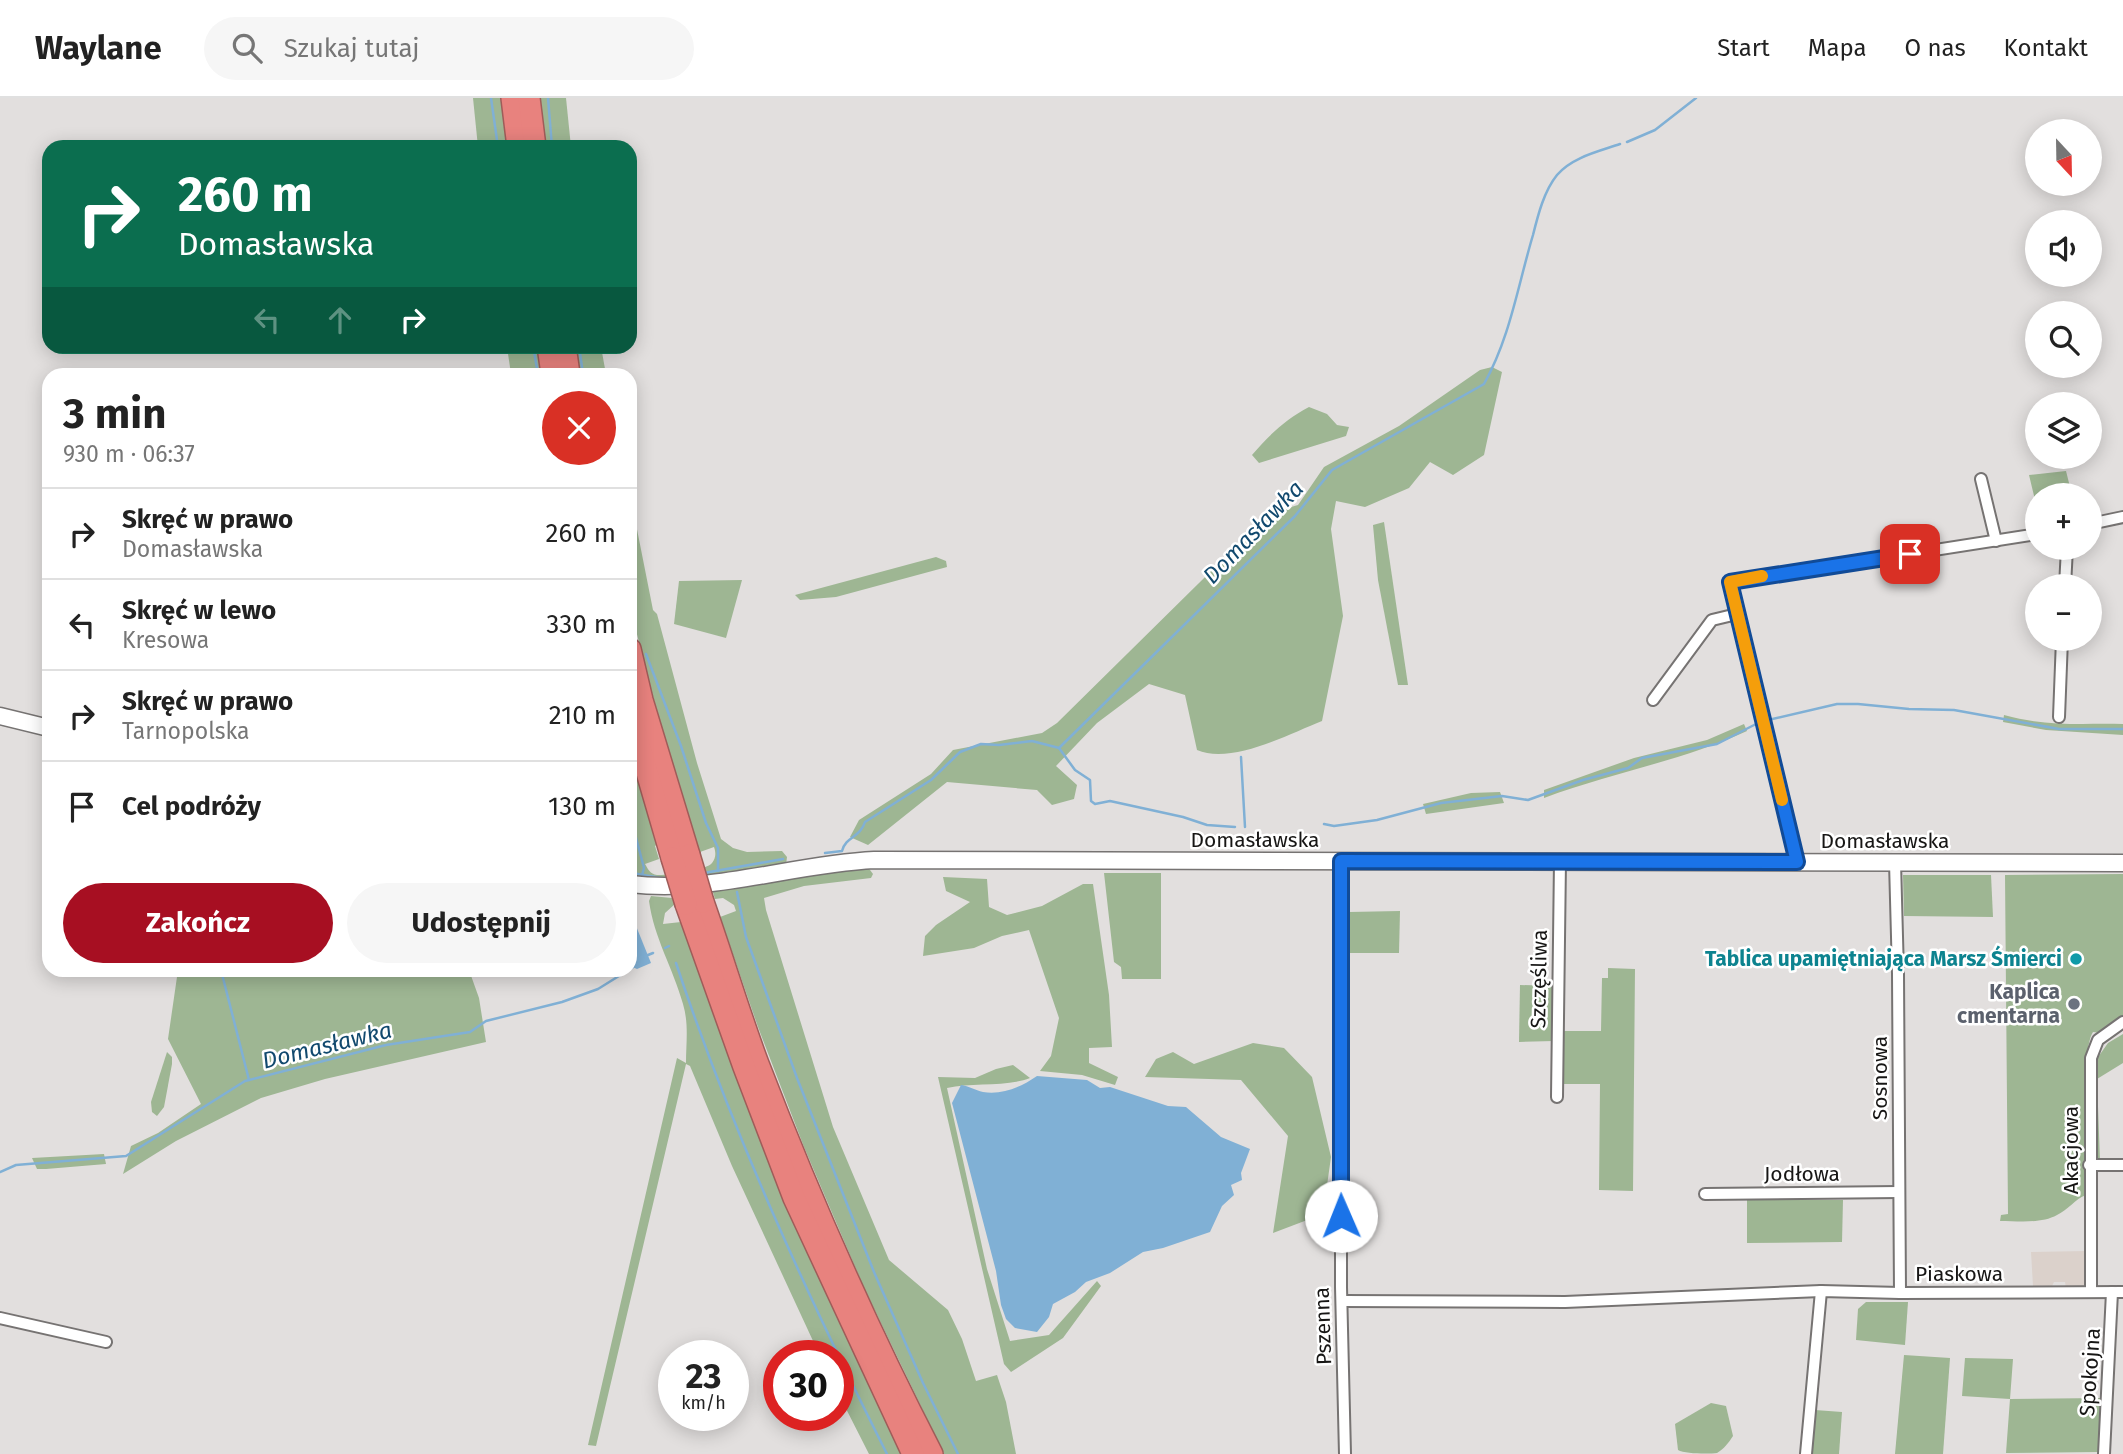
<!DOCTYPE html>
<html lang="pl">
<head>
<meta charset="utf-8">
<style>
	body { margin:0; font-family:"Fira Sans",sans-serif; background:#f6f6f6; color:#222; height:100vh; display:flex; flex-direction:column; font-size:26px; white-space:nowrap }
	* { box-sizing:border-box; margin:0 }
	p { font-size:23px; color:#767676 }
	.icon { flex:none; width:38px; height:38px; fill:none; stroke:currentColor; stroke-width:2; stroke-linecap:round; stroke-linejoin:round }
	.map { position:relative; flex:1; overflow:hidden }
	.sheet { position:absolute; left:42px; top:270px; width:595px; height:609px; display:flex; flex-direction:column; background:#fff; border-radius:21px; box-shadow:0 4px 18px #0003 }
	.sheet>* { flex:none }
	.banner { position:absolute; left:42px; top:42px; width:595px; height:214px; border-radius:21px; box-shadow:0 4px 18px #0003; background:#0b6e4f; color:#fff; overflow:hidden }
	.needle { width:46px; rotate:158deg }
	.tools { position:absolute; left:2025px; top:21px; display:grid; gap:14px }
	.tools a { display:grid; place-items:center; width:77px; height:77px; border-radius:50%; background:#fff; box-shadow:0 4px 18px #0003; font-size:35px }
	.speed { position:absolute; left:658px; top:1242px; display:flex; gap:14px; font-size:35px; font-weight:700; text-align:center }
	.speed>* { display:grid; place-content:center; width:91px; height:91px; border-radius:50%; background:#fff; box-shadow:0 4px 18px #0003; line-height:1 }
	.speed small { font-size:18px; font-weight:400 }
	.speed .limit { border:10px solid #d22; background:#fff; color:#111 }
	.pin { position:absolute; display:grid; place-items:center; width:60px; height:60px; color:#fff; margin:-30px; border-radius:14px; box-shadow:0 4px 10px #0006 }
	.me { position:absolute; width:77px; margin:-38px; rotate:359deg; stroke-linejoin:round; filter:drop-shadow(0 0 5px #0008) }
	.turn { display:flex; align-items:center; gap:24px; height:147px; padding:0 21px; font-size:32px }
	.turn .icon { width:91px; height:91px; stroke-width:2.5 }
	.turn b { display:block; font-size:49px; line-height:60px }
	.lanes { display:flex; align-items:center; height:66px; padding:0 21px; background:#0003; justify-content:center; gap:35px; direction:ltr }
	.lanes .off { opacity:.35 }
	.round { display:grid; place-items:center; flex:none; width:74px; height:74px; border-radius:37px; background:#f6f6f6 }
	.summary { display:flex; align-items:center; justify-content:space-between; height:119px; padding:0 21px }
	h1 { font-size:42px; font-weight:700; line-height:52px }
	.button { display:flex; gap:14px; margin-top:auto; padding:14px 21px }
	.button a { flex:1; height:80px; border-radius:42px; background:#a70f22; color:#fff; font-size:28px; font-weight:700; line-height:80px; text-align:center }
	.button a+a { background:#f6f6f6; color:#222 }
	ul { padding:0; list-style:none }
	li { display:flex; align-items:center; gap:21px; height:91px; padding:0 21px; border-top:2px solid #e0e0e0 }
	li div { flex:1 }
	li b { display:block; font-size:26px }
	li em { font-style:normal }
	header { display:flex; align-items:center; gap:42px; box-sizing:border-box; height:98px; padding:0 35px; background:#fff; border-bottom:2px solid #e0e0e0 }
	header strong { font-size:33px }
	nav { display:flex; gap:38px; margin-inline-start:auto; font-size:24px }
	.search { width:490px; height:63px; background:#f6f6f6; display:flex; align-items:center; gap:18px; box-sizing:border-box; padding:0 24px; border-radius:38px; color:#767676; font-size:26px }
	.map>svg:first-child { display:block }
	.built { fill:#dbd1cb }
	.green { fill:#9eb693 }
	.water { fill:#80b0d5 }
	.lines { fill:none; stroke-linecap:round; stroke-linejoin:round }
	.stream { stroke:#80b0d5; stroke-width:2.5 }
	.street-casing { stroke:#767372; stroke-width:14 }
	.secondary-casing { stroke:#767372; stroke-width:19 }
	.highway-casing { stroke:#9f5c59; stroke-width:24 }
	.street { stroke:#fff; stroke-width:10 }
	.secondary { stroke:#fff; stroke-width:16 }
	.highway { stroke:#e8827e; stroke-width:21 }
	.highway-bridge-casing { stroke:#9f5c59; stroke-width:24; stroke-linecap:butt }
	.highway-bridge { stroke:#e8827e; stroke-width:21 }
	.route-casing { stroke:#114b97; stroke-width:18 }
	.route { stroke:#1a73e8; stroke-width:12 }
	.slow { stroke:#f59e0b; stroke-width:12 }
	.culture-dot { fill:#0f9aa8; stroke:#fff; stroke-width:2.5 }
	.worship-dot { fill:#6b7280; stroke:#fff; stroke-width:2.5 }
	.labels { text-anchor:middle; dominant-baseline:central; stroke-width:5; stroke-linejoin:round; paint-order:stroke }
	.street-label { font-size:21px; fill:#171615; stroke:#fff }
	.culture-label { font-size:21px; font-weight:bold; fill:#0d838f; stroke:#fff; text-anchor:end }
	.worship-label { font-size:21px; font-weight:bold; fill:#5b616d; stroke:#fff; text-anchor:end }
	.water-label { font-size:23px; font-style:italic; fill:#11496e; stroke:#fff }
</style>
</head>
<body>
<header>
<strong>Waylane</strong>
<div class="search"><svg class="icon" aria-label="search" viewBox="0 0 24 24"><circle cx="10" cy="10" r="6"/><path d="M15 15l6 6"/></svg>Szukaj tutaj</div>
<nav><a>Start</a><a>Mapa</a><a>O nas</a><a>Kontakt</a></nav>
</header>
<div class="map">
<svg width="2123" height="1356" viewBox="0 0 2123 1356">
	<rect width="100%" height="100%" fill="#e2dfde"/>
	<polygon class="built" points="2086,1153 2086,1185 2081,1190 2066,1190 2065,1184 2054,1184 2051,1190 2033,1188 2031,1154"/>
	<g class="green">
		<polygon points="473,0 502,0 508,49 478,49"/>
		<polygon points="539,0 566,0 571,49 545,49"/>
		<polygon points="507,249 537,249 542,276 511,276"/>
		<polygon points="575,249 601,249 606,276 580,276"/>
		<path d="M1492,269L1502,274L1484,357L1453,377L1430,364L1409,390L1365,409L1336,403L1331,431L1343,518L1322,623C1289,636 1231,667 1197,652L1185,597L1149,586L1097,625L1056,668L1077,687L1074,701L1052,707L1037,692L947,684L868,747L850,739L859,722L931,676L953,652L1042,635L1057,625L1270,415L1298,407L1324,369L1399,328L1480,272Z"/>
		<path d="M1309,309L1327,316L1337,327L1349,329L1346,338L1259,365L1252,357C1269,337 1286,321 1309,309Z"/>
		<polygon points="2066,373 2072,397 2037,397 2037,410 2029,377"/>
		<path d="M630,396L653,512L657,516L697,665L721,741L733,750L747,754L782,753L787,759L786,767L709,781H630V653L658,746L655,748L659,761L645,766C648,771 650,776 657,777C665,778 707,772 712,765C716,760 716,755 714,749L700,754L694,742L652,595L630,509Z"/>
		<polygon points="1384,424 1408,587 1398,587 1378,482 1373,427"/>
		<polygon points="936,459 946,463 947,469 836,499 800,502 795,497"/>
		<polygon points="742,482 726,540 674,526 679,483"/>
		<path d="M2004,617C2048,629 2079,625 2123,626V637L2046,632L2003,624Z"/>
		<path d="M1744,626L1747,633C1682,663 1610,675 1544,700V692L1634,660L1707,642Z"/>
		<polygon points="1500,694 1504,705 1426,716 1423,706 1471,695"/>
		<polygon points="867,768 873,776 871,780 804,788 764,800 766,812 833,1029 889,1162 948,1212 962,1241 976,1283 997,1277 1006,1304 1016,1356 944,1356 864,1190 804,1049 758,929 720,819 736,813 734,807 723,800 715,801 712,791"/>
		<polygon points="1104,775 1161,775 1161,881 1122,881 1121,869 1114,864"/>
		<path d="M2123,776V920L2101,935L2093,934C2080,953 2086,1068 2086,1097C2075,1101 2068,1112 2057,1117C2041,1126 2018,1123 2000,1123L2001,1117L2008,1116L2005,777Z"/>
		<polygon points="1903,777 1991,777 1993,819 1904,818"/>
		<polygon points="943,779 987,781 989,809 1007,817 1042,808 1083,786 1093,786 1109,897 1112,949 1089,950 1089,965 1118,979 1115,987 1082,977 1040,973 1051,958 1059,920 1029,832 1002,838 974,850 923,858 925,838 936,827 970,804 946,793"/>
		<path d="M651,798L672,800L675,806L665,815L663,826L681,824L686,834L819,1178L903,1356H869L838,1295V1258H820L732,1068L690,968L686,966L596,1348L588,1347L677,960L686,965C686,945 689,926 683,906C673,870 654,840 649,803Z"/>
		<polygon points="1400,813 1399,855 1347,855 1349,814"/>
		<polygon points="1608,870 1635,871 1633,1093 1599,1092 1600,986 1563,986 1563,933 1601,933 1602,880 1608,880"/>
		<polygon points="178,872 469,872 479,900 486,944 325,981 261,1000 176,1043 123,1076 131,1048 158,1035 201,1006 168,941"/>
		<polygon points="1520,887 1554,888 1554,943 1519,944"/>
		<polygon points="2123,936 2123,965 2097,981 2100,1063 2094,1060 2096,962 2108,945"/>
		<polygon points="1253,945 1284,950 1312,979 1331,1059 1323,1116 1273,1135 1288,1038 1241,982 1145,979 1156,961 1173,954 1194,966"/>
		<polygon points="167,954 172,959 172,966 164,1009 157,1018 152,1014 151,1004"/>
		<path d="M1013,967L1030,980C1007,989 973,984 947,990L987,1171L1010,1243L1049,1237L1097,1183L1101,1188L1063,1240L1011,1274L1004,1266L938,979L975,980L996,971Z"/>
		<polygon points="104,1056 106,1066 46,1071 37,1071 32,1060"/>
		<polygon points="1747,1102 1843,1102 1842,1144 1747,1145"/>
		<polygon points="1866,1204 1908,1204 1905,1247 1856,1242 1858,1211"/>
		<polygon points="1904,1257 1950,1260 1943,1356 1895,1356"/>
		<polygon points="1965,1260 2013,1261 2010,1301 2102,1300 2099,1354 2006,1355 2010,1301 1962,1298"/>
		<path d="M1711,1305L1726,1308L1733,1338C1729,1344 1724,1351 1717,1355C1709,1356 1685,1356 1678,1352L1675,1326Z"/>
		<polygon points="1815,1312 1842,1314 1839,1356 1811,1356"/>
	</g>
	<g class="water">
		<polygon points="630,822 634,823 651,865 637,871 630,868"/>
		<path d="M1037,978L1087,982L1100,990L1110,989L1168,1008L1186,1009L1221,1039L1250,1051L1241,1075L1242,1082L1231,1087L1234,1097L1222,1108L1210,1134L1163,1150L1143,1154L1110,1175L1086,1184L1075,1194L1053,1206L1049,1219L1037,1234L1015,1230L1006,1221L1001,1207L996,1173L952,1005L961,987C969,988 975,992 983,994C1003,997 1021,989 1037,978Z"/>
	</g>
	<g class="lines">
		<g class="stream">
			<polyline points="491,0 498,49"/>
			<polyline points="548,0 552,49"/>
			<polyline points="1627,44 1655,32 1696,0"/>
			<polyline points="533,248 538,276"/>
			<polyline points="579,248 583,276"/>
			<polyline points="646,556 681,648 706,725 718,750 718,773"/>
			<polyline points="1768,622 1837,606 1858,606 1909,611 1954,612 2059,631 2123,631"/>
			<polyline points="1059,650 1075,672 1090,682 1091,703 1095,706 1110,703 1183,719 1207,727 1235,729"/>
			<polyline points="1241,659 1245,729"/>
			<polyline points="630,717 644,770 642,777"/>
			<polyline points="1324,726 1334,728 1377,722 1441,705 1502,698 1528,702 1583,682 1628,670 1642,660 1717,646 1756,626"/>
			<path d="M825,755L842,753C846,738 860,740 865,724L931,682L960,654L981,646L999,647L1032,643L1059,650L1295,418L1332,372L1484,286C1510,240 1518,187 1533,137C1538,117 1544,93 1557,77C1572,59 1600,53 1620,46"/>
			<polyline points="632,775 661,780"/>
			<polyline points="704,775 783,761"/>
			<polyline points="737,794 746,839 797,980 874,1174 923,1285 958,1356"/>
			<polyline points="665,850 669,848"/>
			<polyline points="648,857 653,855"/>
			<path d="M676,865C732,1034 807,1197 887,1356"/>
			<polyline points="222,876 249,982"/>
			<polyline points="0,1074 16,1067 126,1058 245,983 386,947 470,934 486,923 562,904 598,891 635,868"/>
		</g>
		<g class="street-casing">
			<g id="street">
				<polyline points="1981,381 1996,443"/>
				<polyline points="2090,426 2123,419"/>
				<polyline points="2065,488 2067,450"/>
				<polyline points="1653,602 1712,522 1737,516"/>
				<polyline points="2059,619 2062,541"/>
				<polyline points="1341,763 1341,1189 1345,1356"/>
				<polyline points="1797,764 1730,484 2037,436"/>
				<polyline points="1895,764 1898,876 1900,1195"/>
				<polyline points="1557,999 1560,763"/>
				<polyline points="2089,1067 2123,1067"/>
				<polyline points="1705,1096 1899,1094"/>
				<polyline points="2091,1194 2091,960 2098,942 2123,924"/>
				<polyline points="1343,1203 1565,1204 1821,1193 1900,1195 2123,1194"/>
				<polyline points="0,1220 106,1244"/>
				<polyline points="1806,1356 1821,1193"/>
				<polyline points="2104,1356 2112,1194"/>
			</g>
		</g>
		<g class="secondary-casing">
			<g id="secondary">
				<polyline points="0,618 49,630"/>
				<path d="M630,786C712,796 792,766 874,762L2123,765"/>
			</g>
		</g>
		<g class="highway-casing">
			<g id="highway">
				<polyline points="512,0 518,49"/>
				<polyline points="529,0 535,49"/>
				<polyline points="548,248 552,276"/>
				<polyline points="565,248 569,276"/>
				<polyline points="630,551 642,602 689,757"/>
				<polyline points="630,616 672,760"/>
				<path d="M703,804C722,858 738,912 758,966C808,1096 868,1232 932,1356"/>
				<polyline points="686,806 744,969 794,1100 913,1356"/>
			</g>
		</g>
		<use href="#street" class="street"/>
		<use href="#secondary" class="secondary"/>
		<use href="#highway" class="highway"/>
		<g class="highway-bridge-casing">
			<g id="highway-bridge">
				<polyline points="689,757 703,804"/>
				<polyline points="672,760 686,806"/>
			</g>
		</g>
		<use href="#highway-bridge" class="highway-bridge"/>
	</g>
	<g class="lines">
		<g class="route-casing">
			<polyline id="route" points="1341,1118 1341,763 1797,764 1730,484 1910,456"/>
		</g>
		<use href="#route" class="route"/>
		<polyline class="slow" points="1762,478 1730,484 1782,702"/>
	</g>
	<circle class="culture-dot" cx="2076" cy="861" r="7"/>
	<circle class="worship-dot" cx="2074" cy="906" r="7"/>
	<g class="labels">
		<g class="street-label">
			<text x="1255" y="742">Domasławska</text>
			<text x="1885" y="743">Domasławska</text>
			<text transform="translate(1539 881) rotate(-89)">Szczęśliwa</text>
			<text transform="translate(1880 980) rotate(-90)">Sosnowa</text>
			<text transform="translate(2071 1052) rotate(-90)">Akacjowa</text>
			<text x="1802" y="1076">Jodłowa</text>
			<text x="1959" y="1176">Piaskowa</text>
			<text transform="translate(1323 1228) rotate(-92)">Pszenna</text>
			<text transform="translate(2090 1274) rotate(-86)">Spokojna</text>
		</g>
		<g class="culture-label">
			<text x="2062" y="861">Tablica upamiętniająca Marsz Śmierci</text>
		</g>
		<g class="worship-label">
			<text x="2060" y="894">Kaplica<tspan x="2060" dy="24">cmentarna</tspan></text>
		</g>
		<g class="water-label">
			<text transform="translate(1253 434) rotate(-46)">Domasławka</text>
			<text transform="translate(327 947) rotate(-14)">Domasławka</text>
		</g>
	</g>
</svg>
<div class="tools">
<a><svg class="needle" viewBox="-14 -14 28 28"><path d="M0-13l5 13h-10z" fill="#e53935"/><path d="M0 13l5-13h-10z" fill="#767676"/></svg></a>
<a><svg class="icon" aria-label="sound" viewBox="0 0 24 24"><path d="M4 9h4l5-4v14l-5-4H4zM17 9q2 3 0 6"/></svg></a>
<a><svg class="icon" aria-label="search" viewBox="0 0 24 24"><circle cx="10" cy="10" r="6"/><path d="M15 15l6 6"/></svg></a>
<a><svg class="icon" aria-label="layers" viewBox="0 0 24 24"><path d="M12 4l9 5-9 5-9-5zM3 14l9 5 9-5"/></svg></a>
<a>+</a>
<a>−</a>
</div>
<div class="speed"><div>23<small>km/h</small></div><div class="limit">30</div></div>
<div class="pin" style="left:1910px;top:456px;background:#d93025"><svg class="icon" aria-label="arrive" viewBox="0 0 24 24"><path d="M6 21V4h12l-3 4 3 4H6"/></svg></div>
<svg class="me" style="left:1341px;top:1118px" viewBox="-20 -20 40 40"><circle r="19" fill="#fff"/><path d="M0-13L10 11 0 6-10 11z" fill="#1a73e8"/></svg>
<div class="banner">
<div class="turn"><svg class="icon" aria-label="right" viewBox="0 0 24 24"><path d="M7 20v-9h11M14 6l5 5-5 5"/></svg><div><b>260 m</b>Domasławska</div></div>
<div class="lanes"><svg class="icon off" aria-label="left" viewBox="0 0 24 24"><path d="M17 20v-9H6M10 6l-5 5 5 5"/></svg><svg class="icon off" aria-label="ahead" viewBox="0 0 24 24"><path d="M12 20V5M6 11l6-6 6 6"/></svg><svg class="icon" aria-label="right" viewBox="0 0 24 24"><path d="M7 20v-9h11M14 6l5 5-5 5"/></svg></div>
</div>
<section class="sheet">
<div class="summary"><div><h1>3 min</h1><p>930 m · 06:37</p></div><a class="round" style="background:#d93025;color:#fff"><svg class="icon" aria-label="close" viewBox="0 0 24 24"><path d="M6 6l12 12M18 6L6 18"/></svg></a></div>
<ul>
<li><svg class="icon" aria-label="right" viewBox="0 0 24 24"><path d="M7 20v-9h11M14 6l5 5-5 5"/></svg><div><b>Skręć w prawo</b><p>Domasławska</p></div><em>260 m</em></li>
<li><svg class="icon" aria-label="left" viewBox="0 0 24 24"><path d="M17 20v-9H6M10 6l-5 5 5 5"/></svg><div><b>Skręć w lewo</b><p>Kresowa</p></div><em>330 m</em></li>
<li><svg class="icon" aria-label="right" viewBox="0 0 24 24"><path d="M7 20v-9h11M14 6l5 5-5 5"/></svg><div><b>Skręć w prawo</b><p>Tarnopolska</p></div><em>210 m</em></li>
<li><svg class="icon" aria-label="arrive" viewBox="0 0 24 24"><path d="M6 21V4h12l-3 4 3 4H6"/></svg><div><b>Cel podróży</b></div><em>130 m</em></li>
</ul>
<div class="button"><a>Zakończ</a><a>Udostępnij</a></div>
</section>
</div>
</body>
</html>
